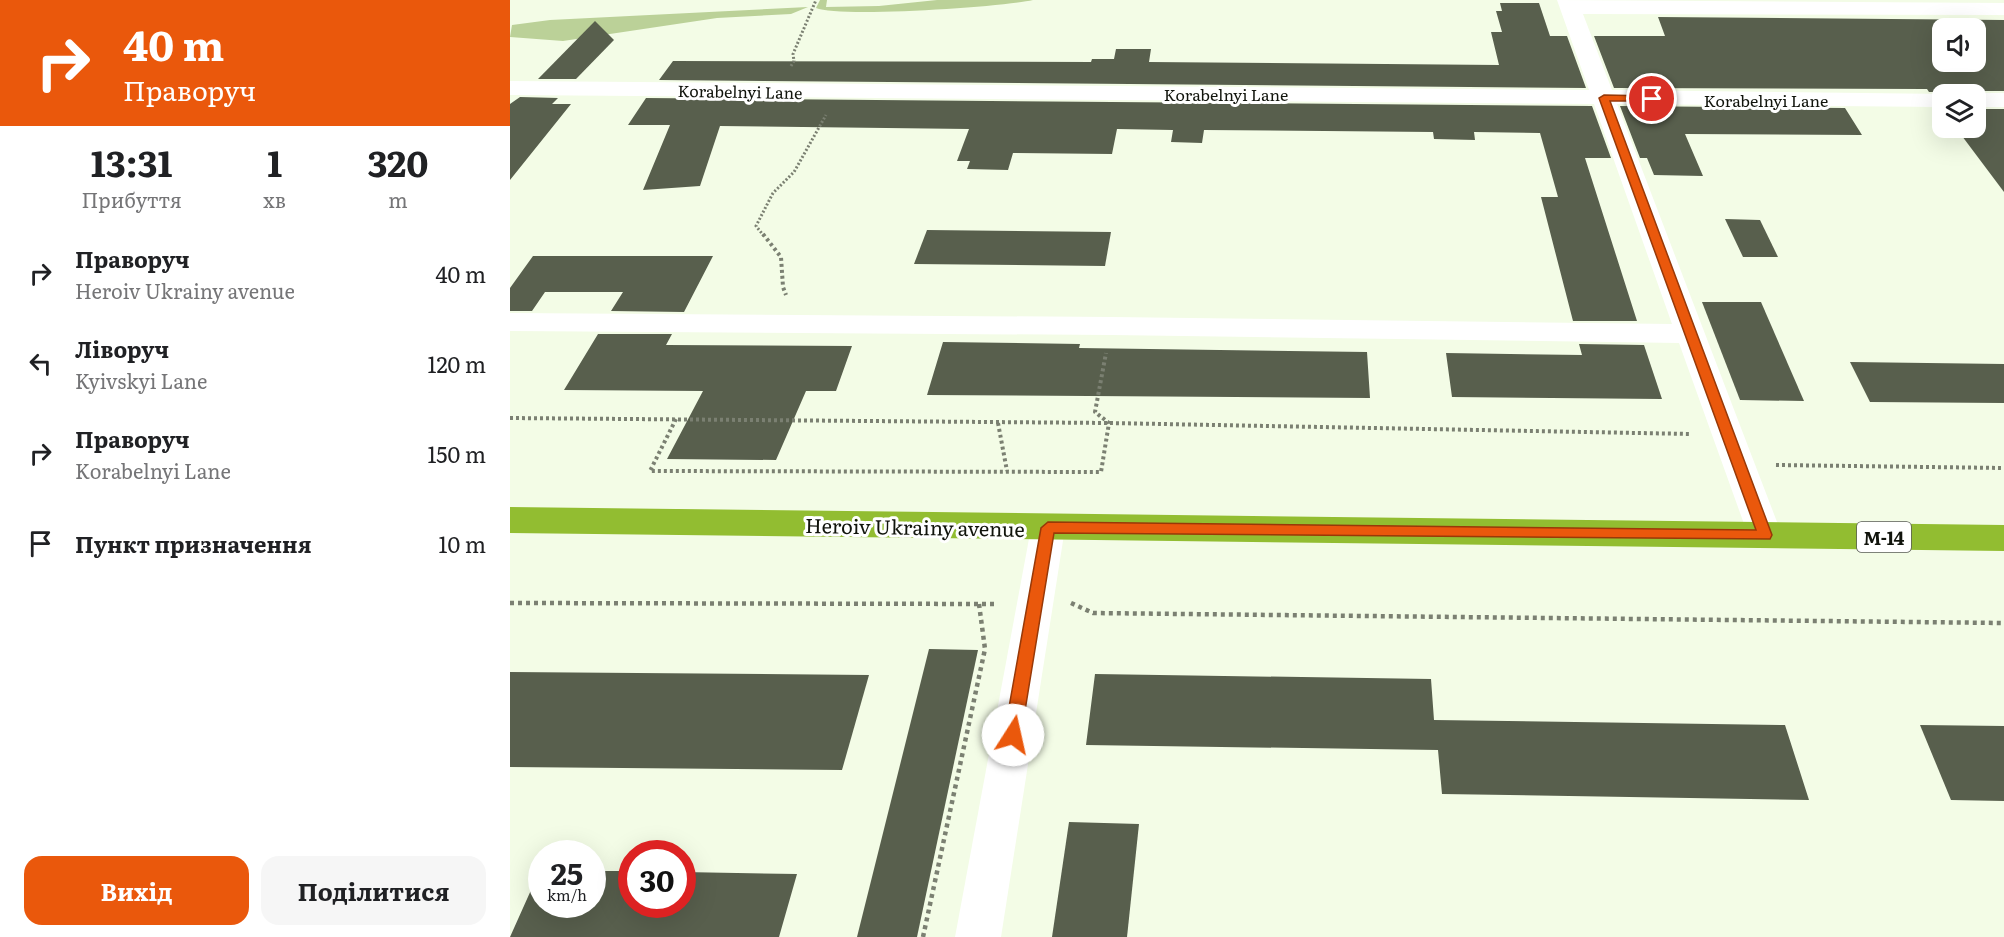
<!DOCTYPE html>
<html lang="uk">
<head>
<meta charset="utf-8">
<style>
	body { margin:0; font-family:Literata,serif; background:#f6f6f6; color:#202124; height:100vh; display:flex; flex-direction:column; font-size:22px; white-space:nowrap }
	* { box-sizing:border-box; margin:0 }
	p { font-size:20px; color:#757577 }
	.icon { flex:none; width:33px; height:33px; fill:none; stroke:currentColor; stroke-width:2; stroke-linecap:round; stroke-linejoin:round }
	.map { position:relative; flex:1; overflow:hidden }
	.drawer { display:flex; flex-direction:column; background:#fff; width:510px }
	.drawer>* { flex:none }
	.guide { background:#ea580c; color:#fff; overflow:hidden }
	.tools { position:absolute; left:1422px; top:18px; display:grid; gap:12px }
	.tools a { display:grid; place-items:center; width:54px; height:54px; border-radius:12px; background:#fff; box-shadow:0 6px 24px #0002; font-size:30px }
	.speed { position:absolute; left:18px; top:840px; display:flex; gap:12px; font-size:30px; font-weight:700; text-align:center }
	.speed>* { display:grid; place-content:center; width:78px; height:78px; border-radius:50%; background:#fff; box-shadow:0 6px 24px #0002; line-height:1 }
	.speed small { font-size:15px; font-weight:400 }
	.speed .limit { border:9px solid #d22; background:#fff; color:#111 }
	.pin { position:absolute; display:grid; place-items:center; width:51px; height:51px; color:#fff; margin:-26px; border:3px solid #fff; border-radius:50%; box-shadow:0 2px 6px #0007 }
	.me { position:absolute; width:66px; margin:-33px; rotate:10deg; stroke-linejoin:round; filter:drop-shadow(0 0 4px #0008) }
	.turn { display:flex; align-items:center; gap:21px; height:126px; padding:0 24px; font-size:27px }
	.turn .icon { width:78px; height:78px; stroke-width:2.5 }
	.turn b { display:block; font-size:42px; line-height:51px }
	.eta { display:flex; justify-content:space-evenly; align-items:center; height:102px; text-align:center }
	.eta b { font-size:36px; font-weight:700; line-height:42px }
	.button { display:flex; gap:12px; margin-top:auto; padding:12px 24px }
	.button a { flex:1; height:69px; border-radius:18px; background:#ea580c; color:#fff; font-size:24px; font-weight:700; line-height:69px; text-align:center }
	.button a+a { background:#f6f6f6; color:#202124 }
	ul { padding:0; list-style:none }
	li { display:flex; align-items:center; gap:18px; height:90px; padding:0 24px }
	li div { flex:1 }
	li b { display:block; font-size:22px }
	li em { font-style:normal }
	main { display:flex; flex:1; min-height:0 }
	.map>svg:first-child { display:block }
	.green { fill:#bbd198 }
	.building { fill:#585f4d; fill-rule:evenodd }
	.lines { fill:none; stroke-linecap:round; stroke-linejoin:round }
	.path-far2 { stroke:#7b8072; stroke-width:3; stroke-dasharray:2 2; stroke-linecap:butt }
	.path-far1 { stroke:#7b8072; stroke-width:4; stroke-dasharray:3 3; stroke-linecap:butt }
	.path { stroke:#7b8072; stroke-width:4.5; stroke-dasharray:4 4; stroke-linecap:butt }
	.minor { fill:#fff; fill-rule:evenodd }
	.highway { fill:#92bd31; fill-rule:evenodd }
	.route { fill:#ea580c; stroke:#983908; stroke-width:1.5 }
	.labels { text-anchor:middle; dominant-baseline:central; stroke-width:6; stroke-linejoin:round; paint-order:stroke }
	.far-street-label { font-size:16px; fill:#11140c; stroke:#fff }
	.shield { fill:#fff; stroke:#585a55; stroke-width:1.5 }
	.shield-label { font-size:18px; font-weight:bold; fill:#11140c }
	.street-label { font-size:20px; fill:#11140c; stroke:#fff }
</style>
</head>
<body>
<main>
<section class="drawer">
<div class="guide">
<div class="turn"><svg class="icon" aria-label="right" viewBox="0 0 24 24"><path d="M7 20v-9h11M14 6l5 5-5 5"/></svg><div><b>40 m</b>Праворуч</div></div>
</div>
<div class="eta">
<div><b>13:31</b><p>Прибуття</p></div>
<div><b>1</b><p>хв</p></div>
<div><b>320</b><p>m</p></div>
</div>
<ul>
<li><svg class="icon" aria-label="right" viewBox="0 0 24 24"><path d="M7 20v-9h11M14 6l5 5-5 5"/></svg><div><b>Праворуч</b><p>Heroiv Ukrainy avenue</p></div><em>40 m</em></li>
<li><svg class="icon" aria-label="left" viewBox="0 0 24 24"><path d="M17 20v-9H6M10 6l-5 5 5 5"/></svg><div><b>Ліворуч</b><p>Kyivskyi Lane</p></div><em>120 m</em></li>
<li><svg class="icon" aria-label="right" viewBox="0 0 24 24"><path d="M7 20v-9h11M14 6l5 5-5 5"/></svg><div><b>Праворуч</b><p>Korabelnyi Lane</p></div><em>150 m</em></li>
<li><svg class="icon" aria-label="arrive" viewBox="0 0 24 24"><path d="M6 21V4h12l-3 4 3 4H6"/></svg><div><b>Пункт призначення</b></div><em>10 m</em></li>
</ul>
<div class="button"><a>Вихід</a><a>Поділитися</a></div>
</section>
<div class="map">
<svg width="1494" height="937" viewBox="0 0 1494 937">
	<rect width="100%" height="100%" fill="#f3fce6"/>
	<g class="green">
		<path d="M310,0H317L316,7L369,6L427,0H523C493,7 329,18 306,8Z"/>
		<polygon points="298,7 281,14 207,18 53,41 0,37 2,25 40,20"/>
	</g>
	<g class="building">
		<polygon points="990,3 1029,3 1040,36 1057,36 1076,88 149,80 163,61 581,62 582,59 604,59 606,49 641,49 639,62 989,65 981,32 992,32 986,11 992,11"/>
		<path d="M1148,17L1494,20V91H1466L1458,94H1440L1438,92H1419L1417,89L1104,88L1084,36H1155ZM1432,28H1466V62H1432Z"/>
		<polygon points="85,21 104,40 66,79 28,79"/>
		<polygon points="10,97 48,98 42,104 61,104 0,180 0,104"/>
		<polygon points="136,98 1082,106 1101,158 1075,158 1127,321 1063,321 1031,197 1048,197 1030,133 964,132 965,140 924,139 923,132 694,130 692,143 661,142 663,130 607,129 602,154 503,153 498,170 457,169 460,161 447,161 459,129 210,126 190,186 133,190 160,125 118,125"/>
		<polygon points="1110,106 1335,108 1352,135 1175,134 1193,176 1144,175 1137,158 1130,158"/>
		<polygon points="1466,109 1494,109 1494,192 1446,128 1466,128"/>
		<polygon points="1215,219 1250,220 1268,257 1233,257"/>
		<polygon points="417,230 601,232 595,266 404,264"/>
		<polygon points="23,256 203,256 174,312 101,311 113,292 35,292 22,311 0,311 0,288"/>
		<polygon points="1192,302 1251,302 1294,401 1230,400"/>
		<polygon points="88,334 162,334 156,345 342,346 326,391 296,391 266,460 157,459 193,391 54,390"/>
		<polygon points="433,342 570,344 569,348 857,352 860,398 417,395"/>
		<polygon points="1069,344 1134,345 1152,399 942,397 936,353 1072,355"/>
		<polygon points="1340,362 1494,364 1494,403 1360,402"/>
		<polygon points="419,649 468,650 407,937 347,937"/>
		<polygon points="0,672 359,675 332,770 0,767"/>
		<polygon points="585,674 921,679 924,720 1275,725 1299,800 932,794 928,750 576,745"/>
		<polygon points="1410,725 1494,726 1494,801 1441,800"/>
		<polygon points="559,822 629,824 617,937 542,937"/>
		<polygon points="30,870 32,904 82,904 82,871 122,871 122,904 172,904 172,872 287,874 269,937 0,937"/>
	</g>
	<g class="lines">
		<g class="path-far2">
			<polyline points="281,66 284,61 283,54 306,0"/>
			<polyline points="254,236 246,226 263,193 284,172 316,115"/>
		</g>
		<g class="path-far1">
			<polyline points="253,234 271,257 273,287 276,295"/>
			<polyline points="0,418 599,423 1181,434"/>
			<polyline points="166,419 140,471 591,472 599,423 585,412 596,353"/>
			<polyline points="488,423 497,471"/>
			<polyline points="1266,465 1494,468"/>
		</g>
		<g class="path">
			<polyline points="0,603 488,604"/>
			<polyline points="561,603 583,613 1494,623"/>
			<polyline points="413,937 475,649 469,604"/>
		</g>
		<g class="minor">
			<polygon points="1047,0 1494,3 1494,15 1073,14 1102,90 1438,94 1432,94 1432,107 1107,104 1272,535 1267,544 1255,548 1243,544 1238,535 1169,343 601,335 0,331 0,313 601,317 1162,324 1084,104 0,95 0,81 1079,90"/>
			<polygon points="1466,93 1494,93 1494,107 1466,107 1466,94 1460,94"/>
			<polygon points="538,515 550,519 555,528 491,937 445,937 521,528 526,519"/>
		</g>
		<polygon class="highway" points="0,507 1494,525 1494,551 0,533"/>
	</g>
	<polygon class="route" points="1094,95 1142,96 1146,99 1142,101 1100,101 1262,535 1260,539 544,533 511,735 509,740 503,742 497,740 494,735 531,528 538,522 1246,530 1089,98"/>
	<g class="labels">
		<g class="far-street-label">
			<text transform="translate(230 91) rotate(1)">Korabelnyi Lane</text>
			<text x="716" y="94">Korabelnyi Lane</text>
			<text x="1256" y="100">Korabelnyi Lane</text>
		</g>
		<rect class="shield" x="1347" y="522" width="54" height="30" rx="4.5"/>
		<g class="shield-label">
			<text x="1374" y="537">М-14</text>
		</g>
		<g class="street-label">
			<text transform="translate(405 526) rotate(1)">Heroiv Ukrainy avenue</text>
		</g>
	</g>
</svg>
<div class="tools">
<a><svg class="icon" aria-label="sound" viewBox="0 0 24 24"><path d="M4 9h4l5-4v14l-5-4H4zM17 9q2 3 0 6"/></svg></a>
<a><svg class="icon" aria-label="layers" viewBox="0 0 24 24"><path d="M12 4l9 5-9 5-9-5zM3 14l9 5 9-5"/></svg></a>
</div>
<div class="speed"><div>25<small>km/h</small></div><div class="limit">30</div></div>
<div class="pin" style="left:1142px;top:99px;background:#d93025"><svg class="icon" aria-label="arrive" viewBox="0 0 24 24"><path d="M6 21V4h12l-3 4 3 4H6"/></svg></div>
<svg class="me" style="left:503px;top:735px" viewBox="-20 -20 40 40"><circle r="19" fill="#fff"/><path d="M0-13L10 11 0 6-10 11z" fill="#ea580c"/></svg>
</div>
</main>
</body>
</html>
